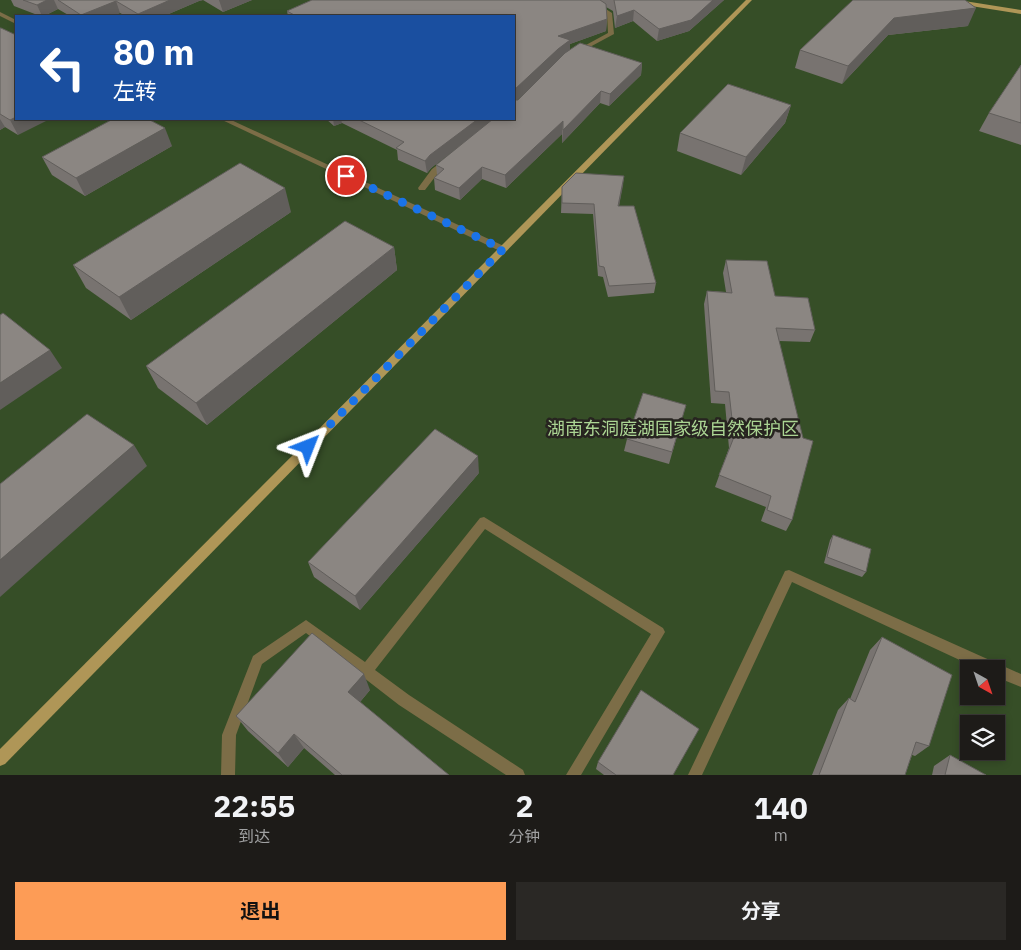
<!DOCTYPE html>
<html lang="zh">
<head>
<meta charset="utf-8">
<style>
	body { margin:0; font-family:"IBM Plex Sans","Noto Sans SC",sans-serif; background:#2a2825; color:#f1f3f6; height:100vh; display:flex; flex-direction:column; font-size:19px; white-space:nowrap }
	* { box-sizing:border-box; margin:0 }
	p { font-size:16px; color:#a0a1a2 }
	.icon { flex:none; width:28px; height:28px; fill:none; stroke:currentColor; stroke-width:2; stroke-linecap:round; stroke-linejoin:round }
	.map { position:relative; height:775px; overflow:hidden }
	.panel { display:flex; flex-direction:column; background:#1d1b18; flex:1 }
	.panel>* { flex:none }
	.hud { position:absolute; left:15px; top:15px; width:500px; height:105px; border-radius:0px; box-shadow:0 2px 8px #0003,0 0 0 1px #3b3937; background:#1a4fa0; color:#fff; overflow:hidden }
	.needle { width:32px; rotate:140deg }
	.buttons { position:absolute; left:960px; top:660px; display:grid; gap:10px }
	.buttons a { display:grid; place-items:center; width:45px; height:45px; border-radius:0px; background:#1d1b18; box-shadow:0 2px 8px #0003,0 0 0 1px #3b3937; font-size:25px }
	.pin { position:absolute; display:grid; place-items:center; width:42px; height:42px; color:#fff; margin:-21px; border:2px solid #fff; border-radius:50%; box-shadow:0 1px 5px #0007 }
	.me { position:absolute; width:55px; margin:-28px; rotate:45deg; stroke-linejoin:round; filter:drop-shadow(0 0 4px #0008) }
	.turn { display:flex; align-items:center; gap:18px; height:105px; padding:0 15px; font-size:22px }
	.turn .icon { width:65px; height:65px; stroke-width:2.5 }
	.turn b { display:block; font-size:35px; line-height:42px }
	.eta { display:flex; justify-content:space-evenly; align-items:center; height:85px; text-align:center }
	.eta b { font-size:30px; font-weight:700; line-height:35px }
	.cta { display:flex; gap:10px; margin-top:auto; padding:10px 15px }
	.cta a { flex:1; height:58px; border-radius:0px; background:#fd9c56; color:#111; font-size:20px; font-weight:700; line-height:58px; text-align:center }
	.cta a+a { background:#2a2825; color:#f1f3f6 }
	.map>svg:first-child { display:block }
	.green { fill:#364e27; fill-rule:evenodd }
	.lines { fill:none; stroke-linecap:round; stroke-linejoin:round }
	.street { fill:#7c6d47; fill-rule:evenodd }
	.secondary { fill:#af9657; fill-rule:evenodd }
	.wall { fill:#787370; fill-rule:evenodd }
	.shaded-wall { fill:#615e5b }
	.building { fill:#8b8682; stroke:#615e5b }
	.route { stroke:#1a73e8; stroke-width:9; stroke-dasharray:0 16.2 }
	.labels { text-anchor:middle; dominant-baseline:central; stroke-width:5; stroke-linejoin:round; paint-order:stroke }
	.park-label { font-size:18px; fill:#abd593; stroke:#272420 }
</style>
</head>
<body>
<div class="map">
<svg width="1021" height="775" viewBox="0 0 1021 775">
	<rect width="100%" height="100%" fill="#272420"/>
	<path class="green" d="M0,0H1021V775H0ZM16,16H514V119H16ZM969,669H996V696H969ZM969,724H996V751H969Z"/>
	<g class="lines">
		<g class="street">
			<polygon points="585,0 592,0 612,13 614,34 575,55 572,53 573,52 608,33 607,15"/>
			<polygon points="0,12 16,20 16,24 0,16"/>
			<polygon points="220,119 229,119 506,247 507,249 503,252 500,251"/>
			<polygon points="444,160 450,160 451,162 438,173 425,190 419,190 418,188 432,169"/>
			<polygon points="484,517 663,628 665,632 581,775 566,775 651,634 485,529 375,670 409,695 523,770 525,775 506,775 399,705 306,633 262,664 236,735 235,775 221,775 222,735 253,656 306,620 365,662 480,518"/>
			<polygon points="789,570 1021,674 1021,687 996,677 996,669 979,669 792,582 702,775 688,775 785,571"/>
		</g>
		<g class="secondary">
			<polygon points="746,0 752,0 5,764 0,766 0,749"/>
			<polygon points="943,0 958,0 1021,10 1021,14 946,2"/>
		</g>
	</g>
	<g class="wall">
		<polygon points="11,0 252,0 223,12 203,0 199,1 164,16 126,16 120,13 112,16 70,16 58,9 44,16 40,16 14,6"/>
		<path d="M312,0H724L689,31L657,41L633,21L615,28L613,11L606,7L607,19L606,31L570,44V50L642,63L641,75L609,106L600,103L562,143V134L506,188L482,179L460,200L435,190L434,178L437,175L436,165L468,139L431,168L427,173L398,160L397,150L342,123L334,126L326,119H514V16H288L287,11ZM555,63L518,100H517Z"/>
		<polygon points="853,0 968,26 888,35 842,84 795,68 800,50"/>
		<polygon points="0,28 18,135 5,127 0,130"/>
		<polygon points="1021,65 1021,145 979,131 989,113"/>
		<polygon points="791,105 785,123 741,175 677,151 680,133"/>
		<polygon points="172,146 85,196 52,175 42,157"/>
		<polygon points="624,176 619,206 656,283 654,293 608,297 603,277 598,276 593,214 561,213 562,187"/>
		<polygon points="291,212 131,320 86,288 73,265"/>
		<polygon points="394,247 397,270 207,425 158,388 146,366"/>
		<polygon points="726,260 775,296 815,330 810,342 779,341 792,520 786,531 761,521 766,507 715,487 729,448 725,404 711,403 704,304 707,291 726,292 723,273"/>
		<polygon points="686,405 669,464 624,451 627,439"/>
		<polygon points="479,473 360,610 314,577 308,562"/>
		<polygon points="833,535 866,572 862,577 824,563 830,540"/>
		<polygon points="882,637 929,746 915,756 912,755 905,775 812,775 838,710 849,698 850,699 870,650"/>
		<polygon points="370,690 360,702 449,775 335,775 304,748 288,767 248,731 236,716"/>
		<polygon points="950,755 986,775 932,775 934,766"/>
		<polygon points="598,762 673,775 604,775 596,769"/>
	</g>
	<g class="shaded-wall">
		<polygon points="47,0 54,0 58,9 44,16 42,16 37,5"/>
		<polygon points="170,0 203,0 199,1 164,16 139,16 138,14"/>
		<polygon points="219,0 252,0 223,12"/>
		<polygon points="713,0 724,0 689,31 657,41 659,29"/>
		<polygon points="116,1 120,13 112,16 82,16 81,15"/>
		<polygon points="976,8 968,26 888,35 842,84 848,66 894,18"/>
		<polygon points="634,10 633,21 615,28 617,16"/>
		<polygon points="607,19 606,31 570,44 570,52 558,61 514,103 514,90 558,36"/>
		<polygon points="642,63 641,75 609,106 610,94"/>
		<polygon points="601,91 600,103 562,143 563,130"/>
		<polygon points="791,105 785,123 741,175 746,157"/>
		<polygon points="16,117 16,119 50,119 18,135 10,120"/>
		<polygon points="0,119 5,127 0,130"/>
		<polygon points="333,119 341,119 342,123 334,126"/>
		<polygon points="478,119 494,119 431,168 427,173 425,161 430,155"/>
		<polygon points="563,121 562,134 506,188 505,175"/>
		<polygon points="165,128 172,146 85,196 76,178"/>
		<polygon points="482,167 482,179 460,200 459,188"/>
		<polygon points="624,176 623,186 617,216 618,206"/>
		<polygon points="285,188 291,212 131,320 119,297"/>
		<polygon points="394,247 397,270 207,425 196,403"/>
		<polygon points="50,350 62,368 0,410 0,383"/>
		<polygon points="134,445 147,466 0,597 0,560"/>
		<polygon points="478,456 479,473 360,610 355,596"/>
		<polygon points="364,674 370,690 355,708 348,692"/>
		<polygon points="294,734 304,748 288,767 278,753"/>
	</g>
	<g class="building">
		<polygon points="23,0 47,0 37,5"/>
		<polygon points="58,0 170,0 138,14 116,1 81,15"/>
		<polygon points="312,0 600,0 606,4 607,19 558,36 570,40 558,49 514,90 514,16 296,16 287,11"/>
		<polygon points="614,0 713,0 691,20 659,29 634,10 617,16"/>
		<polygon points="853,0 965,0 976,8 894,18 848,66 800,50"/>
		<polygon points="0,28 1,28 16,35 16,117 10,120 0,114"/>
		<polygon points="580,43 642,63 610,94 601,91 563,130 563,121 505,175 482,167 459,188 434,178 444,169 436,165 493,119 514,119 514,100 518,100 565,53"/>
		<polygon points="1021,65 1021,123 989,113"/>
		<polygon points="728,84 791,105 746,157 680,133"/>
		<polygon points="113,119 148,119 165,128 76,178 42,157"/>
		<polygon points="357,119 478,119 430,155 425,161 396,148 404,142"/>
		<polygon points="240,163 285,188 119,297 73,265"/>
		<polygon points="576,173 624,176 618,206 634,206 656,283 609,286 604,267 599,266 594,204 562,203 562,187"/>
		<polygon points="345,221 394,247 196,403 146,366"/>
		<polygon points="726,260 767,261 775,296 808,298 815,330 776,328 803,438 813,441 792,520 767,510 771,496 719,475 734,437 729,392 715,391 707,291 732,293"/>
		<polygon points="3,313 50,350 0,383 0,315"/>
		<polygon points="643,393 686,405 672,452 627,439"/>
		<polygon points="87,414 134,445 0,560 0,484"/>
		<polygon points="435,429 478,456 355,596 308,562"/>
		<polygon points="833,535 871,549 866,572 827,557"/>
		<polygon points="312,633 364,674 348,692 449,775 342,775 294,734 278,753 236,716"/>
		<polygon points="882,637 952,675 929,746 916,742 905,775 819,775 849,698 855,702"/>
		<polygon points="641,690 699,729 673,775 616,775 598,762"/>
		<polygon points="950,755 986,775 945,775"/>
	</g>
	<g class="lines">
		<polyline class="route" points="308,447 503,249 346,176"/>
	</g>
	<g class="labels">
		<g class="park-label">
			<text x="673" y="428">湖南东洞庭湖国家级自然保护区</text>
		</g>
	</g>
</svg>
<div class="buttons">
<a><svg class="needle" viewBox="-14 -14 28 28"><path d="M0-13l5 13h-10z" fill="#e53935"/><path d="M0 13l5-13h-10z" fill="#a0a1a2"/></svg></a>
<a><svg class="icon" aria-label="layers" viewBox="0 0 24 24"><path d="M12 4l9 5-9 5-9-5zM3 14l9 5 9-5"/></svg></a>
</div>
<div class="pin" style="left:346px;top:176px;background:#d93025"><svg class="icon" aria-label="arrive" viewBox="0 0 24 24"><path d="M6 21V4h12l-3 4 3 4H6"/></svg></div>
<svg class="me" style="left:308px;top:447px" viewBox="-20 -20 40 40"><path d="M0-17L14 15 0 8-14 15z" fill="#1a73e8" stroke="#fff" stroke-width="4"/></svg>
<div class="hud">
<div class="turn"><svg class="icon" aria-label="left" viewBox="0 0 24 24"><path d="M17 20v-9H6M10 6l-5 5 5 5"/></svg><div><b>80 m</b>左转</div></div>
</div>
</div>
<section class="panel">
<div class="eta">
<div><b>22:55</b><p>到达</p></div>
<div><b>2</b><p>分钟</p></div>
<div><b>140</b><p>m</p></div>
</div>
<div class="cta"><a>退出</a><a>分享</a></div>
</section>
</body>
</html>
